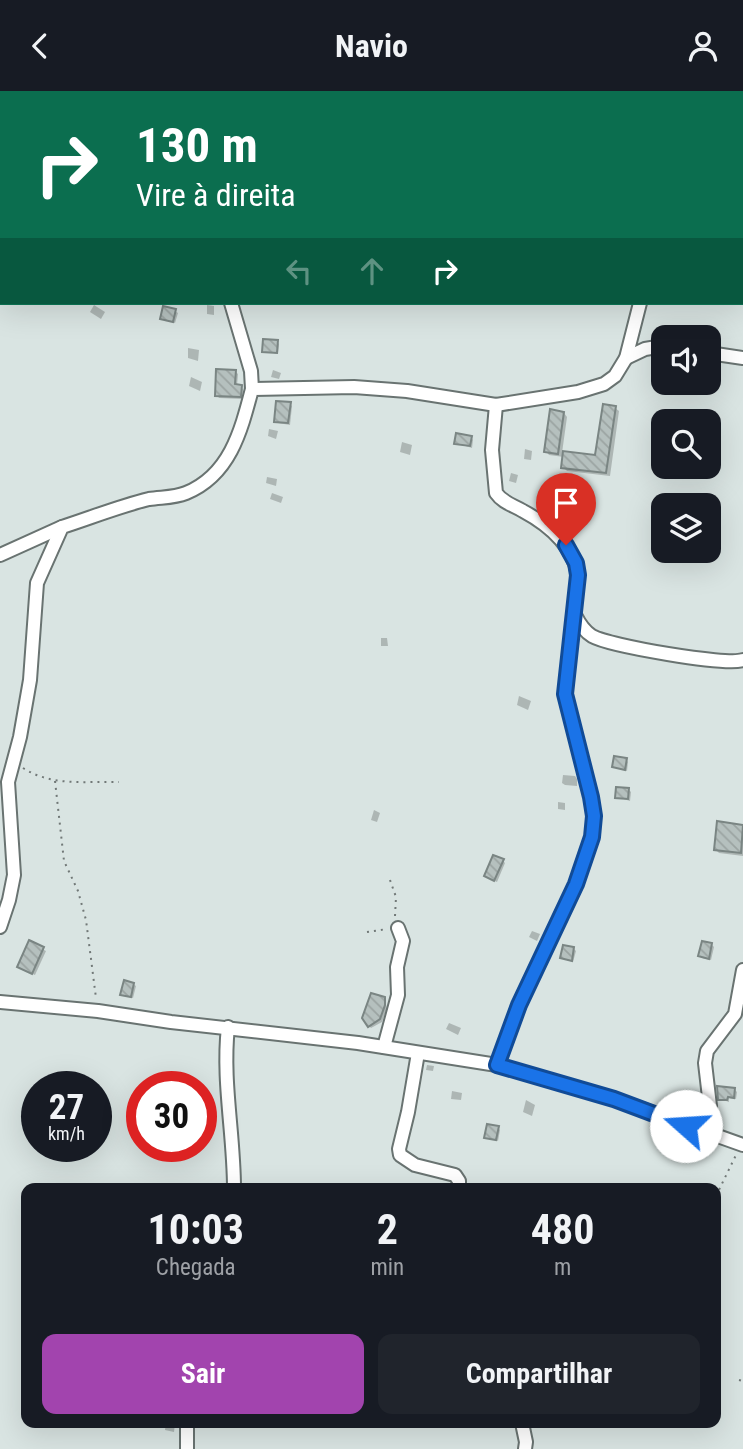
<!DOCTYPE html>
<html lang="pt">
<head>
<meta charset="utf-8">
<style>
	body { margin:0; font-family:"Roboto Condensed",sans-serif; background:#20242c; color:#f1f3f6; height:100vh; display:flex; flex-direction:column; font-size:26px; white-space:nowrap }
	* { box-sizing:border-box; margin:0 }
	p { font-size:23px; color:#9ea1a6 }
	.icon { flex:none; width:38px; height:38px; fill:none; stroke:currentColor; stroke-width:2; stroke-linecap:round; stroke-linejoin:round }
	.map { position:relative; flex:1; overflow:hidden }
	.side { position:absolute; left:21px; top:1092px; width:700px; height:245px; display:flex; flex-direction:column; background:#171b24; border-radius:14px; box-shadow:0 7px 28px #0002 }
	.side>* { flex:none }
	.banner { position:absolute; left:0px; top:0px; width:744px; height:214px; box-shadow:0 7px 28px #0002; background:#0b6e4f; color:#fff; overflow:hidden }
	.tools { position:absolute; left:651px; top:234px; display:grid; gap:14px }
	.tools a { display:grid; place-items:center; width:70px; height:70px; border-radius:14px; background:#171b24; box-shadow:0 7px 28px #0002; font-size:35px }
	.speed { position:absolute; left:21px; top:980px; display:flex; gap:14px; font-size:35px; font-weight:700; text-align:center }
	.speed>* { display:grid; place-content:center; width:91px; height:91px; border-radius:50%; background:#171b24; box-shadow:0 7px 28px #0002; line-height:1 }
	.speed small { font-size:18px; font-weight:400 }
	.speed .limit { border:10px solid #d22; background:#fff; color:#111 }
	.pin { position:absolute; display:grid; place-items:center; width:60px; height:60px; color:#fff; margin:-72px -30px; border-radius:50% 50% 50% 0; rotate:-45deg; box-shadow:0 0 7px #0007 }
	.pin .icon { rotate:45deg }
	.me { position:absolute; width:77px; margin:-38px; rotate:289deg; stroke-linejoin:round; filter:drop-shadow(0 0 5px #0008) }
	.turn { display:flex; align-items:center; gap:24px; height:147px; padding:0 21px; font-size:32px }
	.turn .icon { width:91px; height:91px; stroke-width:2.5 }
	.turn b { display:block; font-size:49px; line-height:60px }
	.lanes { display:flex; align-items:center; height:66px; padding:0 21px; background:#0003; justify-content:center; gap:35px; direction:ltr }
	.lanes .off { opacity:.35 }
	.eta { display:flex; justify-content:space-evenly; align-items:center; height:119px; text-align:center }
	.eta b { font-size:42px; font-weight:700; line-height:49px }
	.cta { display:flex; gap:14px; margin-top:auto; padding:14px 21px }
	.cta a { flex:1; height:80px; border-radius:14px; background:#a244ae; color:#fff; font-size:28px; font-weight:700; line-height:80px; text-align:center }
	.cta a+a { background:#20242c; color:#f1f3f6 }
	header { display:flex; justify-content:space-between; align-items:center; height:91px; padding:0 21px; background:#171b24; font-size:32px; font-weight:700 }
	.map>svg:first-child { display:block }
	.shadow { fill:#0003 }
	.building { fill:url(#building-back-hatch); stroke:#7a8583; stroke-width:2 }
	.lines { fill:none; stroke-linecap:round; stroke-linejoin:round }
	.street-casing { stroke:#697371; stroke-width:16 }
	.path { stroke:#717877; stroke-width:2; stroke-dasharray:2 5; stroke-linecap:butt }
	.street { stroke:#fff; stroke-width:12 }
	.route-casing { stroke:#114b97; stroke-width:18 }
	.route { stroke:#1a73e8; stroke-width:12 }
</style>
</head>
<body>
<header><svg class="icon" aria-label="back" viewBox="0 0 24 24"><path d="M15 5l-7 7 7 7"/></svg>Navio<svg class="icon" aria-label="person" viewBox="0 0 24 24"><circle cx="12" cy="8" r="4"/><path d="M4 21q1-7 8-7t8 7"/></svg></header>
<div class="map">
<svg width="743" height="1358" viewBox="0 0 743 1358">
	<defs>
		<pattern id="building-back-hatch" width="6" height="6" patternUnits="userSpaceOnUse" patternTransform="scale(1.75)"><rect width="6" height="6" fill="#b5c0be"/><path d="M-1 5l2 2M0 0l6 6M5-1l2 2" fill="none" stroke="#9ba4a2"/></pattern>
	</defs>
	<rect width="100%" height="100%" fill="#d9e4e2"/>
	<g class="shadow">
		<polygon points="94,214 105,221 101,228 90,221"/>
		<polygon points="207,214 214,215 214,224 207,223"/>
		<polygon points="175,220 178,222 175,232 162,228"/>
		<polygon points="277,251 279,253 278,263 264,260"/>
		<polygon points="188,257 199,259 198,270 188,267"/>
		<polygon points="273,279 281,282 279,288 271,286"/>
		<polygon points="235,280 238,283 237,295 243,298 242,308 219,307 217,304"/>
		<polygon points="191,286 202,291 200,300 189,295"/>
		<polygon points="290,313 292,315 290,334 278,332 276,330"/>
		<polygon points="615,317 619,320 610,385 567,380 563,376 564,366 549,364 546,360 564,322 567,326 562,362 596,366"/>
		<polygon points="269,338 278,340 276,348 268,345"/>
		<polygon points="471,346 473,349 472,357 456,352"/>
		<polygon points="402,351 412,354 410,364 400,361"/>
		<polygon points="525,358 532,360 531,369 524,368"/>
		<polygon points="511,382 518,384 516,392 509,390"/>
		<polygon points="267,386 277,388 276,395 266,392"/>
		<polygon points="272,402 283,406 281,412 270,408"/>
		<polygon points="381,547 387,547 388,555 381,555"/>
		<polygon points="519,605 531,610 528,619 517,614"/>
		<polygon points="626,668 628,671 627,680 614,676"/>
		<polygon points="563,684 575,685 577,688 577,695 565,694 562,692"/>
		<polygon points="628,698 631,701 630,710 617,706"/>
		<polygon points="558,711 565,712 565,719 558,718"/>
		<polygon points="374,719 380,722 377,731 371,729"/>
		<polygon points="719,732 743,735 743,765 719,762 715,758"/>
		<polygon points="503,770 505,772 497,791 488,787"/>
		<polygon points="532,840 540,843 537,850 529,846"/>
		<polygon points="30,852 46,860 35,884 21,878"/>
		<polygon points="712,854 714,856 711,869 702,867 700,865"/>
		<polygon points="574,858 576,860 573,871 561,867"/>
		<polygon points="133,893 136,895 133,907 125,905 122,903"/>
		<polygon points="384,907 387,917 382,931 371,937 369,935"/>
		<polygon points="449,932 461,937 458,944 446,938"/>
		<polygon points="427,974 434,975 433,980 426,979"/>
		<polygon points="178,982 186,985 184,993 175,990"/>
		<polygon points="735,999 737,1001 736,1008 729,1007 729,1011 720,1008"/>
		<polygon points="452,1000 462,1002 461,1009 451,1008"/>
		<polygon points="526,1009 535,1014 532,1025 523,1021"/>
		<polygon points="498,1037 500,1039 498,1050 486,1046"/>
		<polygon points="166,1332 175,1333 174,1341 165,1339"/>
	</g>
	<g class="building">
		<polygon points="163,215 176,218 173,231 160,228"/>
		<polygon points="263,248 278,249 277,262 262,261"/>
		<polygon points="216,278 236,279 235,293 242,294 241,306 215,305"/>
		<polygon points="276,310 291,311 288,332 274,331"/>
		<polygon points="603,313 616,315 606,382 561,377 563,360 595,364"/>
		<polygon points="550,318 564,321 558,363 544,361"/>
		<polygon points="456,342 472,345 470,355 454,353"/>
		<polygon points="614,665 627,667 625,679 612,676"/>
		<polygon points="616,696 629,697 628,708 615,707"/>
		<polygon points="717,730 743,734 741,762 714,759"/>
		<polygon points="493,764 504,768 494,790 484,785"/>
		<polygon points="29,849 44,856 32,883 17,876"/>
		<polygon points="702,850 712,852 709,868 698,865"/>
		<polygon points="563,854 574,856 572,870 560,867"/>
		<polygon points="124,889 134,892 131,906 120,904"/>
		<polygon points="371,902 385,906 385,914 380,928 368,936 362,927"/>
		<polygon points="717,995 735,997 734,1007 728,1006 727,1009 718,1009"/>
		<polygon points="487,1033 499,1035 496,1049 484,1047"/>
	</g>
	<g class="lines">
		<g class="street-casing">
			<g id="street">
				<polyline points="147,0 148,2"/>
				<polyline points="649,2 649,0"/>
				<polyline points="231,212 251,280 252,298"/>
				<polyline points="709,262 743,267"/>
				<polyline points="626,267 645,258 663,255"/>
				<path d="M496,314L492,359L496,402C503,412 513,414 523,420C549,434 573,455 578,484L565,603L591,706L594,725L592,746L576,793L519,914L497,974"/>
				<polyline points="0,464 62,436"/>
				<path d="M575,524C579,532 584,540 592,545C610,555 726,575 743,569"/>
				<path d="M0,836L9,809L14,784L8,691L20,646L30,589L37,492L62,436C90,427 120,415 149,408C161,406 174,407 186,402C230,384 241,340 252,298L354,296L407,300L496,314L578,301L604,293L615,285L626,267L640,212"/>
				<polyline points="0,911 98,920 171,931 358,952 497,974 614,1008 743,1054"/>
				<path d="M228,936C222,990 234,1043 234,1097"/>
				<polyline points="384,956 398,904 397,876 403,850 398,837"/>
				<polyline points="418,962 408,1021 399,1058 400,1064 415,1074 455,1084 459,1090 459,1097"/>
				<polyline points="706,1041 710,1015 705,972 707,960 735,923 743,879"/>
				<polyline points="187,1332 187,1358"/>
				<polyline points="522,1332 526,1351 525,1358"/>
			</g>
		</g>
		<g class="path">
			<path d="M23,677C53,696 85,690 119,691"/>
			<polyline points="55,690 64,770 78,800 86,829 96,907"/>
			<polyline points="390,789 396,806 395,825"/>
			<polyline points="367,841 387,838"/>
			<polyline points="716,1105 736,1064"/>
			<polyline points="716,1206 720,1235"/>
			<polyline points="739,1289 743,1290"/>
		</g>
		<use href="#street" class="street"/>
	</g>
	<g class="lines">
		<g class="route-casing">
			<polyline id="route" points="566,454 576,472 578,484 565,603 591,706 594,725 592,746 576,793 519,914 497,974 614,1008 686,1035"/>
		</g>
		<use href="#route" class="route"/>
	</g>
</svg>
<div class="tools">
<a><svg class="icon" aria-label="sound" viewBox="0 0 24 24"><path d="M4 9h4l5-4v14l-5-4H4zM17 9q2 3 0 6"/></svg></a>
<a><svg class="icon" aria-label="search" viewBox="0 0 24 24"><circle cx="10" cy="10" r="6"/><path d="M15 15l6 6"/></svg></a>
<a><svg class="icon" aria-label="layers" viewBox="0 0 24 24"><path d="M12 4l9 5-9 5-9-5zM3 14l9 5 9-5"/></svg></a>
</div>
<div class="speed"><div>27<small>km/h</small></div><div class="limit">30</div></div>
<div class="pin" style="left:566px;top:454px;background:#d93025"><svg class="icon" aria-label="arrive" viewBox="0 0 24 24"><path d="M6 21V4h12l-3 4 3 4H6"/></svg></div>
<svg class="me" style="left:686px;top:1035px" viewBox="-20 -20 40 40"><circle r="19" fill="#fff"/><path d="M0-13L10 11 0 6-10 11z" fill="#1a73e8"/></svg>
<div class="banner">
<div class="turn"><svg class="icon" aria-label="right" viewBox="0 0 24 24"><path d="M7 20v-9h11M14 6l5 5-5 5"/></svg><div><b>130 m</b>Vire à direita</div></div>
<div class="lanes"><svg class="icon off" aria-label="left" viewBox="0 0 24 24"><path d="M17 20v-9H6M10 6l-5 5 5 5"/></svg><svg class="icon off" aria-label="ahead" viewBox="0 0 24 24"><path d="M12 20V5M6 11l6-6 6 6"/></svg><svg class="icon" aria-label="right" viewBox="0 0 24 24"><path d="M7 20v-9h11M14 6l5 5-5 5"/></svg></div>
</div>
<section class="side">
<div class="eta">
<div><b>10:03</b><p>Chegada</p></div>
<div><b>2</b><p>min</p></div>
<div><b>480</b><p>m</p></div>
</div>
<div class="cta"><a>Sair</a><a>Compartilhar</a></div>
</section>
</div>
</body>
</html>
